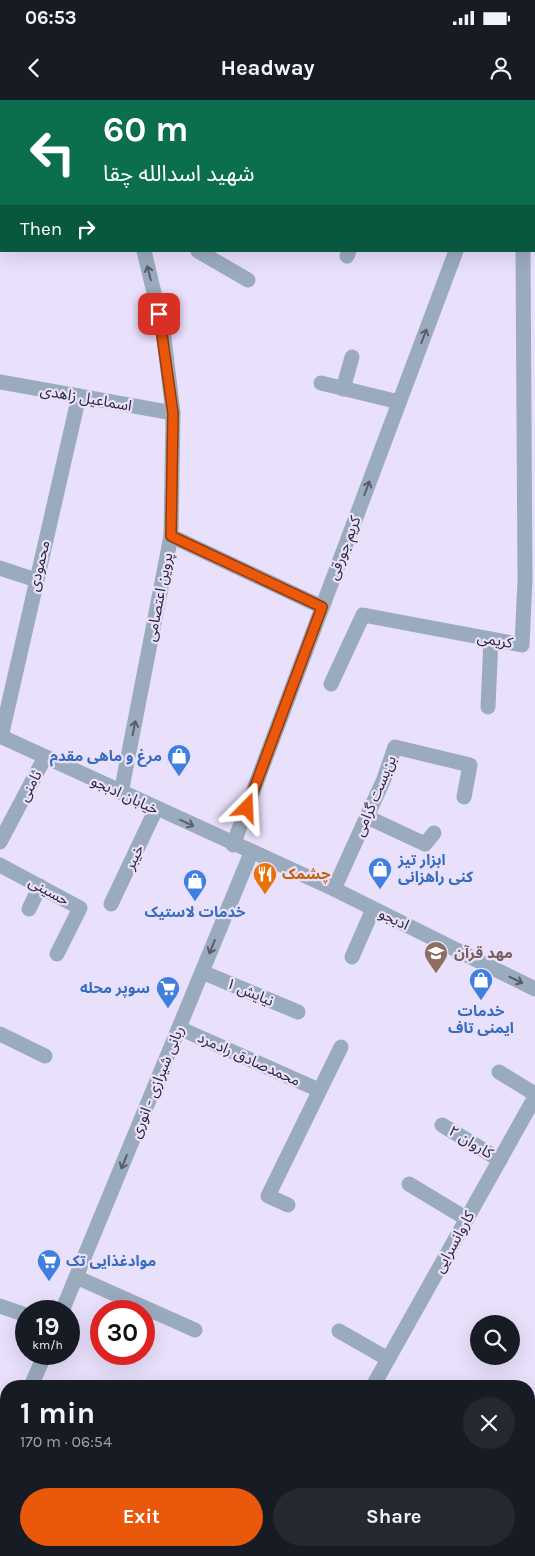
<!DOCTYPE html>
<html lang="en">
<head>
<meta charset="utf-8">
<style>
	body { margin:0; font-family:Karla,"Noto Sans Arabic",sans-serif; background:#242831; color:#f1f3f6; height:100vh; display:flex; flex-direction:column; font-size:19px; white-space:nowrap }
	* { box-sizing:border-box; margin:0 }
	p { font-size:16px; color:#9ea1a6 }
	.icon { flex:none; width:28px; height:28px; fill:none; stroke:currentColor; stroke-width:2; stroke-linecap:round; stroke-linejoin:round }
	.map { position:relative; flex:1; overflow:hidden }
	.sheet { position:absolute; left:0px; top:1280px; width:535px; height:176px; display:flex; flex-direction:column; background:#171b24; border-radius:20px 20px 0 0; box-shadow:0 5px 20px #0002 }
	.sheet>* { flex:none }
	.top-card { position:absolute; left:0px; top:0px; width:535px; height:152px; box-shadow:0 5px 20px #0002; background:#0b6e4f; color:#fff; overflow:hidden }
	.fabs { position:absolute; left:470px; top:1215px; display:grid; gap:10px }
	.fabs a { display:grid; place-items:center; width:50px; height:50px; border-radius:50%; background:#171b24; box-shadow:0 5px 20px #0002; font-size:25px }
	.speed { position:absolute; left:15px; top:1200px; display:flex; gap:10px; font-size:25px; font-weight:700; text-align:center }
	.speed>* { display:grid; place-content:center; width:65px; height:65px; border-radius:50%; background:#171b24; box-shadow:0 5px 20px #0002; line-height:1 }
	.speed small { font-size:12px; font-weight:400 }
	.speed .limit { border:8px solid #d22; background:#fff; color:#111 }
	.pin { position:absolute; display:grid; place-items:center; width:42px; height:42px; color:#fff; margin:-21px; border-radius:10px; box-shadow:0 2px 8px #0006 }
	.me { position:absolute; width:55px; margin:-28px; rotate:21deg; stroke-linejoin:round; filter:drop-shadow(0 0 4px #0008) }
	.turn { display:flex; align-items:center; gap:18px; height:105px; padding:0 20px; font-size:22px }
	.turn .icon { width:65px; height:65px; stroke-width:2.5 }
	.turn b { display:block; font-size:35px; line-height:42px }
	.then { display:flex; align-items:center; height:48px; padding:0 20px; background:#0003; gap:10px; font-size:19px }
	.round { display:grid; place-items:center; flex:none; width:52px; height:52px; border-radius:26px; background:#242831 }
	.head { display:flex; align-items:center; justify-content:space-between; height:85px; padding:0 20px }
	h1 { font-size:30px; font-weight:700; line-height:38px }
	.primary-button { display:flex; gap:10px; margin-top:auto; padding:10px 20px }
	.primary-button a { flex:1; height:58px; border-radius:30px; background:#ea580c; color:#fff; font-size:20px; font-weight:700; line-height:58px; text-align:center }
	.primary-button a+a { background:#242831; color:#f1f3f6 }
	.status { display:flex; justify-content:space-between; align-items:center; height:35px; padding:0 25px; background:#171b24; direction:ltr }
	.status svg { height:14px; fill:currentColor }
	header { display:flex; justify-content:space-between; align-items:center; height:65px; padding:0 20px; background:#171b24; font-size:22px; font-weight:700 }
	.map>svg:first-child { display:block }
	.green { fill:#b6e3c8 }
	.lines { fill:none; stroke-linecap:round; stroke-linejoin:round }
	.minor { stroke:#9babbe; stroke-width:15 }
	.oneway { stroke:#585c6c }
	.route-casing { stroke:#983908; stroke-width:12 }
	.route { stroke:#ea580c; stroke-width:9 }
	.labels { text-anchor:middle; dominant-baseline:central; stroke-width:4.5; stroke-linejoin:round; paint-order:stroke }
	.street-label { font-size:15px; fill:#2c2835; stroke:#e9e0fc }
	.shop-label { font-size:15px; font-weight:bold; fill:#366cbe; stroke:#e9e0fc; text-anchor:end }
	.food-label { font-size:15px; font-weight:bold; fill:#c56008; stroke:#e9e0fc; text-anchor:start }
	.education-label { font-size:15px; font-weight:bold; fill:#785e54; stroke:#e9e0fc; text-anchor:start }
</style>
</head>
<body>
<div class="status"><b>06:53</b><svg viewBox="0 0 49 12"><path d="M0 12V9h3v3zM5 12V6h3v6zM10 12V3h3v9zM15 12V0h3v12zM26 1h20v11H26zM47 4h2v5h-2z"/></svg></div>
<header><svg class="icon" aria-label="back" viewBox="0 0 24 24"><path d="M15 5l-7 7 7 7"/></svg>Headway<svg class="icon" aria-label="person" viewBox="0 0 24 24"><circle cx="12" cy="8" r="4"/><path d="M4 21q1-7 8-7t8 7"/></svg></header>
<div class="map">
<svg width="535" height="1456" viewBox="0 0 535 1456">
	<rect width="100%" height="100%" fill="#e9e0fc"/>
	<polygon class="green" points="0,0 72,1 1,1 0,136"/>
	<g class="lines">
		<g class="minor">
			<polyline points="99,0 99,1"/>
			<polyline points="222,0 224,1"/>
			<polyline points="534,141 535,141"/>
			<polyline points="0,144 1,144"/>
			<polyline points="198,151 248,180"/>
			<polyline points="347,156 349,151"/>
			<polyline points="0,282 173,313"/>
			<polyline points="321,283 399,302"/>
			<polyline points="343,289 352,257"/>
			<polyline points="171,436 322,507"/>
			<polyline points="0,468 36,480"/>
			<polyline points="331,584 363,515 522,545 525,480 523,151"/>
			<polyline points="488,607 491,539"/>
			<polyline points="0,636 334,789 535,889"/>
			<polyline points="1,637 79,296"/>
			<polyline points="121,693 171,436 173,313 163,230 144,151"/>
			<polyline points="367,717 425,744 434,733"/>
			<polyline points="0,742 45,657"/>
			<polyline points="233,745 456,151"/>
			<polyline points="0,765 80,808 57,854"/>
			<polyline points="334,789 384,679 395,647 470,665 464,697"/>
			<polyline points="111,804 156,709"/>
			<polyline points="29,809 40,786"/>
			<polyline points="352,857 373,809"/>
			<polyline points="202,872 298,912"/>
			<polyline points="179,928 319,990"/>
			<polyline points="0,934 45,956"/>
			<polyline points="499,972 535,994"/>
			<polyline points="442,1025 500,1060"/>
			<polyline points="409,1084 467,1119"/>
			<polyline points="288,1105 268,1096 341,947"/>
			<polyline points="76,1177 195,1230"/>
			<polyline points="0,1206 26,1215"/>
			<polyline points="62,1211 251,753"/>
			<polyline points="339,1231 388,1259"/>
			<polyline points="31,1286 45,1254"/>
			<polyline points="373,1286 535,997"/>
			<polyline points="0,1324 6,1327"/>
			<polyline points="529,1342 535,1331"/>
			<polyline points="0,1363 6,1347"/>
			<polyline points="277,1456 280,1450"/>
			<polyline points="462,1456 466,1450"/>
		</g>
	</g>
	<defs><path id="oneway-shaft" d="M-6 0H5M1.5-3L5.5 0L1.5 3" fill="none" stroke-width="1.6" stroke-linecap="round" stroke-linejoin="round" transform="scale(1.25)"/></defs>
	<g class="oneway">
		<use href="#oneway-shaft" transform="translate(149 173) rotate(-104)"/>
		<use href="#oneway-shaft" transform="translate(424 236) rotate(-69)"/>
		<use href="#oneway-shaft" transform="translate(367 388) rotate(-69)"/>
		<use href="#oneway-shaft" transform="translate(134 628) rotate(-79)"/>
		<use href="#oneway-shaft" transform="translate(187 723) rotate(25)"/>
		<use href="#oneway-shaft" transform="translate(212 847) rotate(112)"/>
		<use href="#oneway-shaft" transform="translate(516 880) rotate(26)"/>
		<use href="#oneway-shaft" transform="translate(124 1062) rotate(112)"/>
	</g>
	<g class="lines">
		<g class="route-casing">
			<polyline id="route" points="159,214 173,313 171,436 322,507 247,708"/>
		</g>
		<use href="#route" class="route"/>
	</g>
	<defs>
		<g id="shop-pin" transform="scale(1.25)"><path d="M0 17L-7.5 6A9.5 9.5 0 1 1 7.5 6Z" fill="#3f7fe0" stroke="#e9e0fc"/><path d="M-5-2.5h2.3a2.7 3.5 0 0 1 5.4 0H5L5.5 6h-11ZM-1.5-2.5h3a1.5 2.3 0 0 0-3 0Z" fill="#fff"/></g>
		<g id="restaurant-pin" transform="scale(1.25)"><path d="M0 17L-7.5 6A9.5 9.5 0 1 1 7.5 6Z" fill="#e8710a" stroke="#e9e0fc"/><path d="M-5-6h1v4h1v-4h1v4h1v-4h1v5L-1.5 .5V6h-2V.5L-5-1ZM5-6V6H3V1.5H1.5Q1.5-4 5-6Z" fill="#fff"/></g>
		<g id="school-pin" transform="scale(1.25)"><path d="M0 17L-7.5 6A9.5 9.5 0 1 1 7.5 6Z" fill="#8d6e63" stroke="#e9e0fc"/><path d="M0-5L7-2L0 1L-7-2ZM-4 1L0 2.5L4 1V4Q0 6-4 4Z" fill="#fff"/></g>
		<g id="supermarket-pin" transform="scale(1.25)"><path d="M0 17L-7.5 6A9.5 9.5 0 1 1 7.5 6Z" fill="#3f7fe0" stroke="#e9e0fc"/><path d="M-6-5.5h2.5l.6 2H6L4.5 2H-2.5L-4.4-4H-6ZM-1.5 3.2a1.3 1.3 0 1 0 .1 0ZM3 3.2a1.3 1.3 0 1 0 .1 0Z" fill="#fff"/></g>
	</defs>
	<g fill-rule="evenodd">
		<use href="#shop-pin" x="179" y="656"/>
		<use href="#shop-pin" x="380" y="769"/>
		<use href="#restaurant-pin" x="265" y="774"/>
		<use href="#shop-pin" x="195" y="781"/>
		<use href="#school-pin" x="436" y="853"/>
		<use href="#shop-pin" x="481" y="880"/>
		<use href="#supermarket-pin" x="168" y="888"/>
		<use href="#supermarket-pin" x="49" y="1161"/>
	</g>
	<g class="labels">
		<g class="street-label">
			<text transform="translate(86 298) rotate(10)">اسماعیل زاهدی</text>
			<text transform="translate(344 448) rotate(-69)">کریم جورقی</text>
			<text transform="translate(39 466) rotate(-77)">محمودی</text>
			<text transform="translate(159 497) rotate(-79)">پروین اعتصامی</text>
			<text transform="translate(495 540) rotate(10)">کریمی</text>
			<text transform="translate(30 686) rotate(-62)">ثامنی</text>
			<text transform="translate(125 695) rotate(25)">خیابان ادبجو</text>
			<text transform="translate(375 696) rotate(-67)">بن‌بست گرامی</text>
			<text transform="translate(134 757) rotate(-64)">خیبر</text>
			<text transform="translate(49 791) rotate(29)">حسینی</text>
			<text transform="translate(394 819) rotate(26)">ادبجو</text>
			<text transform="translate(250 892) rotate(23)">نیایش ۱</text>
			<text transform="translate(249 959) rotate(24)">محمدصادق رادمرد</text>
			<text transform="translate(157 982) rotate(-68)">ربانی شیرازی - انوری</text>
			<text transform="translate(471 1042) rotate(31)">کاروان ۲</text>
			<text transform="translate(454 1142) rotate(-61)">کاروانسرایی</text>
		</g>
		<g class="shop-label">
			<text x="162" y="656">مرغ و ماهی مقدم</text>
			<text x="398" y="760" text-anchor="start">ابزار تیز<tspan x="398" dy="17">کنی راهزانی</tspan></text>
			<text x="195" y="812" text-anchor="middle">خدمات لاستیک</text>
			<text x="150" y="888">سوپر محله</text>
			<text x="481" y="911" text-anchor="middle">خدمات<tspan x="481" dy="17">ایمنی تاف</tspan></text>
			<text x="66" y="1161" text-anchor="start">موادغذایی تک</text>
		</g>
		<g class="food-label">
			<text x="282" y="774">چشمک</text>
		</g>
		<g class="education-label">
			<text x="454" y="853">مهد قرآن</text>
		</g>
	</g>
</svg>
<div class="fabs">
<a><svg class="icon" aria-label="search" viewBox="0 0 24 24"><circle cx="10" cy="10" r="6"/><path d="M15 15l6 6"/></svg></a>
</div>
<div class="speed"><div>19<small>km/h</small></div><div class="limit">30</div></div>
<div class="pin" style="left:159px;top:214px;background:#d93025"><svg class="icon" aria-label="arrive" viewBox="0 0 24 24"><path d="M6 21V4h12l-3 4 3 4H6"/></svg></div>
<svg class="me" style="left:247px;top:708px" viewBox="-20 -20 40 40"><path d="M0-17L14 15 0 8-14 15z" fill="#ea580c" stroke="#fff" stroke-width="4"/></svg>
<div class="top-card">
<div class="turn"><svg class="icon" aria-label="left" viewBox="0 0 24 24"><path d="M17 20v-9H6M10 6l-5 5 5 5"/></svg><div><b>60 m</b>شهید اسدالله چقا</div></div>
<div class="then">Then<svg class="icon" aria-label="right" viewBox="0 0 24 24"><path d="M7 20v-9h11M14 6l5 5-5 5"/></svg></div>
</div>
<section class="sheet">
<div class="head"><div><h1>1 min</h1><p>170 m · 06:54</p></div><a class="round"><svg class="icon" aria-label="close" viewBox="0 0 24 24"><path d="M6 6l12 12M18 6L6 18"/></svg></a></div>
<div class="primary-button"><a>Exit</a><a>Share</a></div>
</section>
</div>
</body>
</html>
